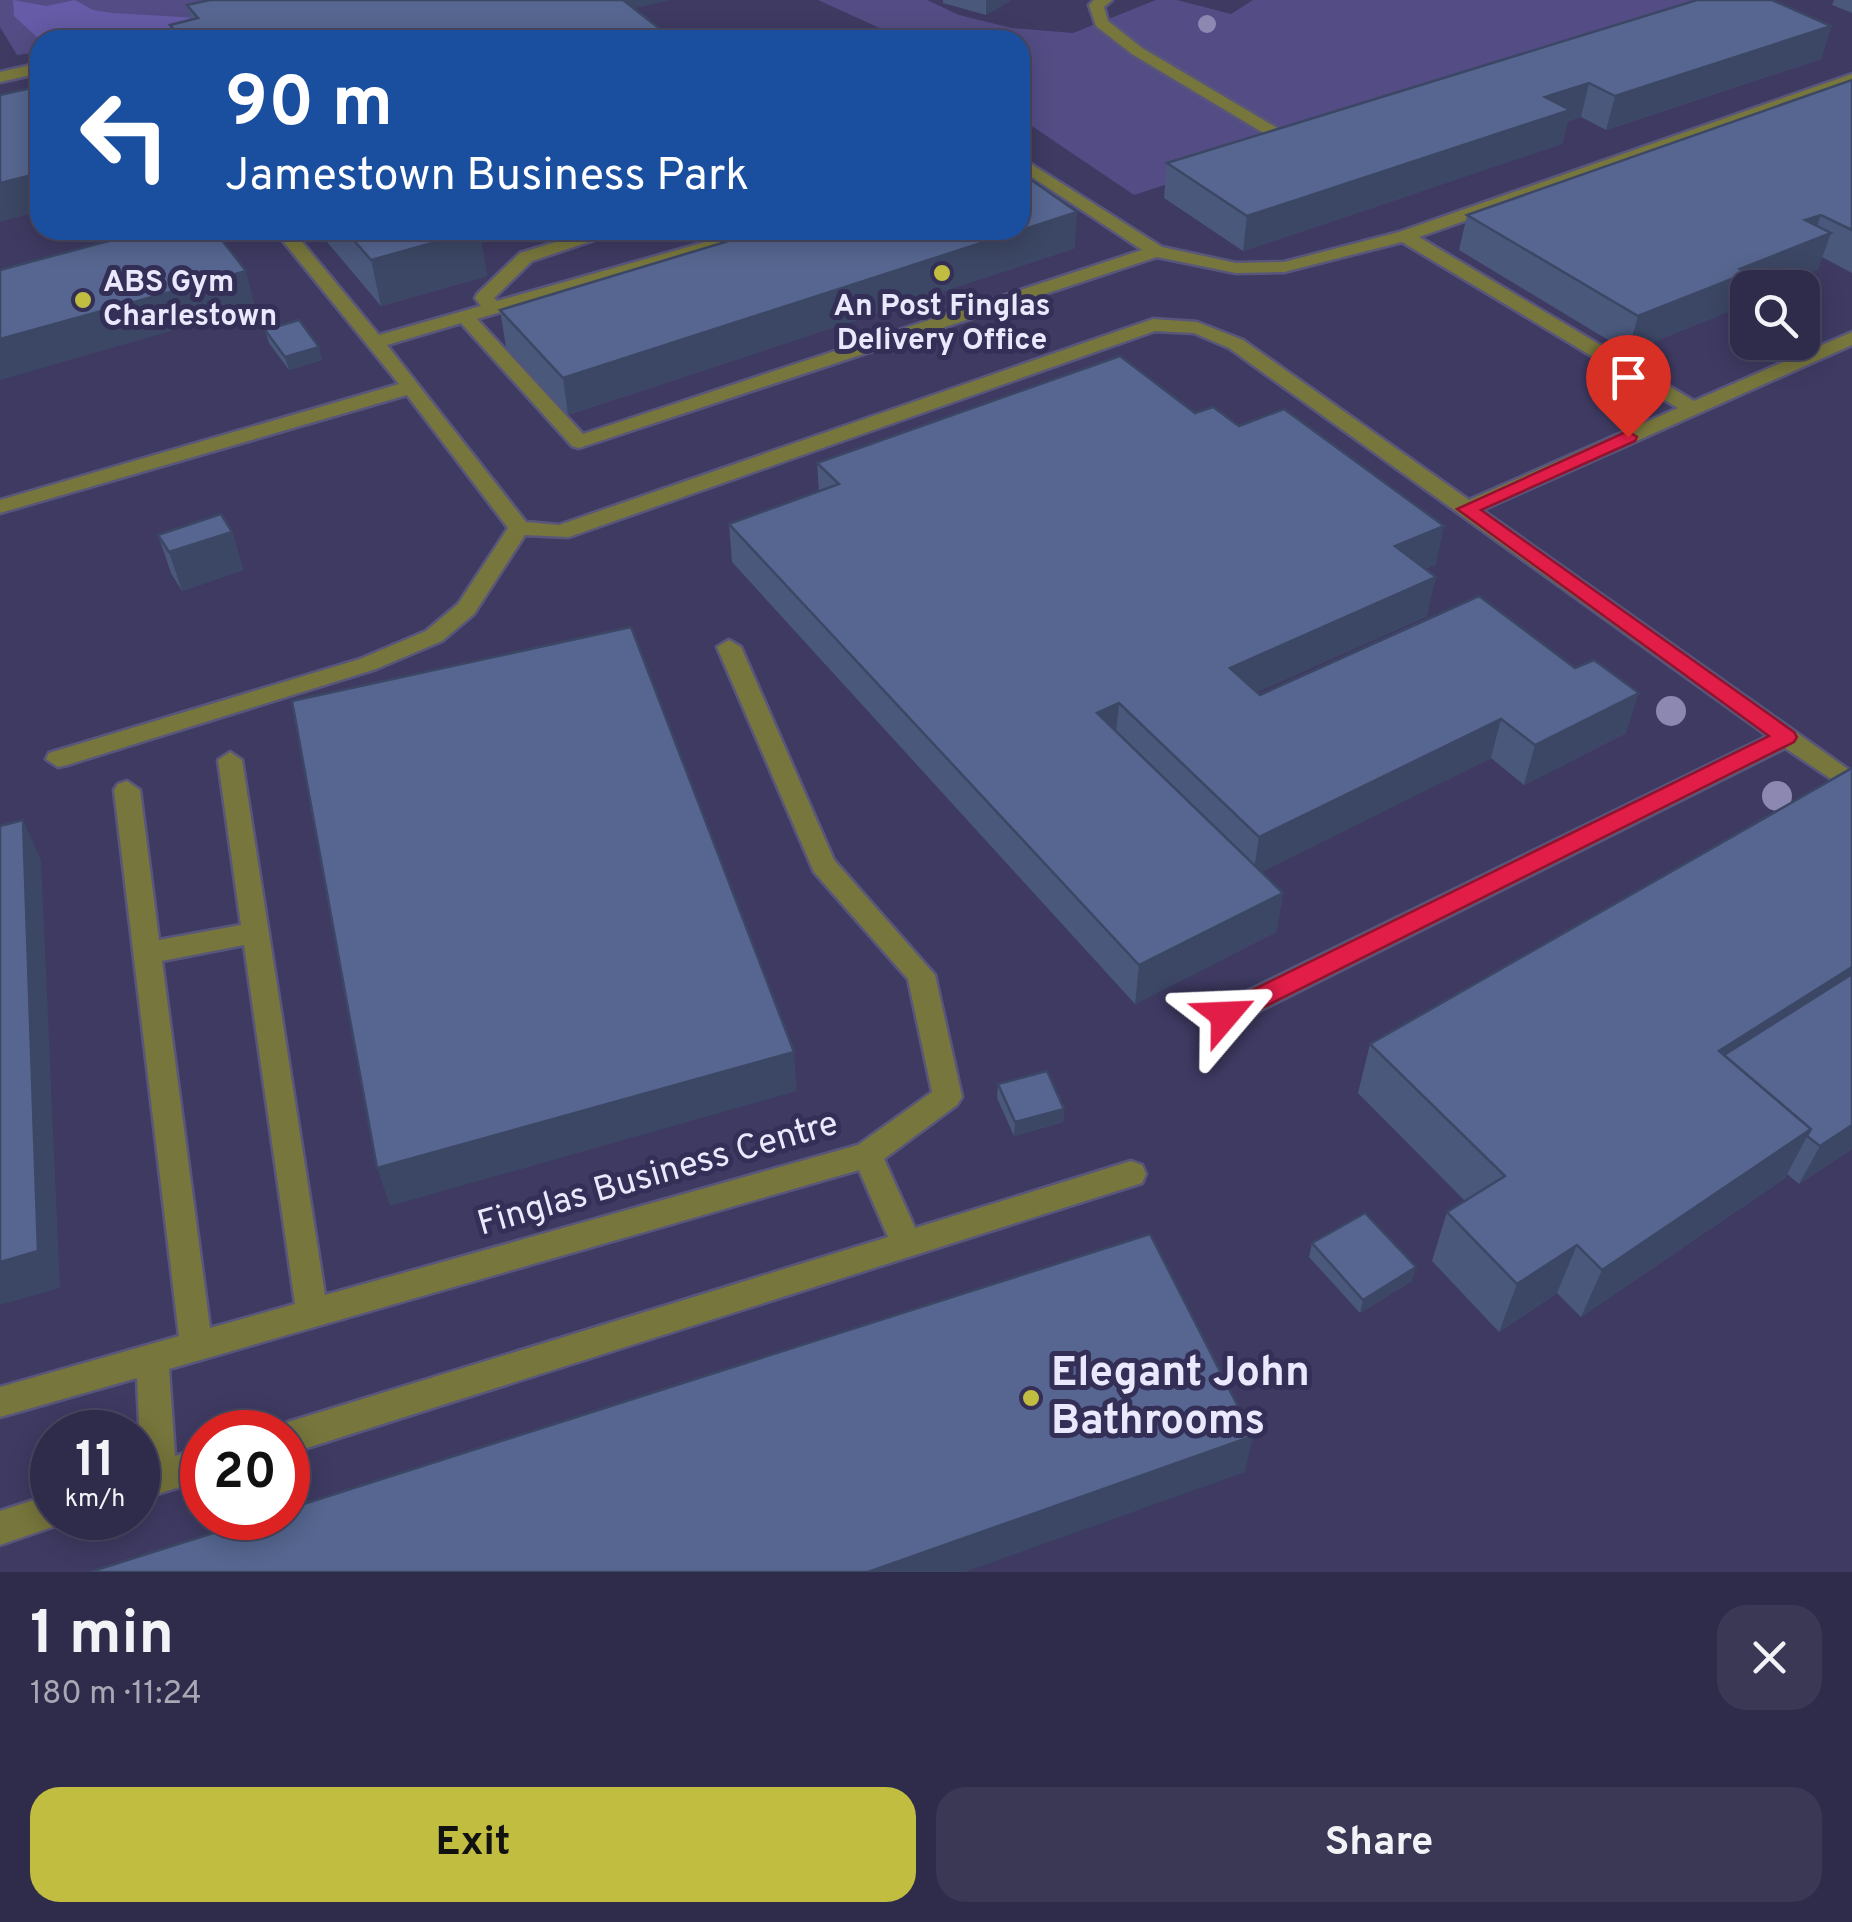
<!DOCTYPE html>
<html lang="en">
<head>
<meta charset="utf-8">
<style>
	body { margin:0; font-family:Overpass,sans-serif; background:#3a3854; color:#f1f3f6; height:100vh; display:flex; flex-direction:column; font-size:38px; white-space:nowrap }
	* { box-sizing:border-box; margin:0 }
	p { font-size:32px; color:#a7a7b5 }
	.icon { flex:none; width:55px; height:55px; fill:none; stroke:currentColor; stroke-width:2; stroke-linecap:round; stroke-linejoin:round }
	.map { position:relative; height:1572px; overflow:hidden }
	.panel { display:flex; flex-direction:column; background:#2e2c4a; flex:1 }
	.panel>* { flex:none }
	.top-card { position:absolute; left:30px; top:30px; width:1000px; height:210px; border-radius:30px; box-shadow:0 5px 25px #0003,0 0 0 2px #494862; background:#1a4fa0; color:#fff; overflow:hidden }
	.controls { position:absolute; left:1730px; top:270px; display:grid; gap:20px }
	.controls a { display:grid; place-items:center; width:90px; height:90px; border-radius:20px; background:#2e2c4a; box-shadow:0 5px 25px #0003,0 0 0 2px #494862; font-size:50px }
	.speed { position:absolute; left:30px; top:1410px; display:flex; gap:20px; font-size:50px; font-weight:700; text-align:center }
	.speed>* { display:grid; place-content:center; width:130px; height:130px; border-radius:50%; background:#2e2c4a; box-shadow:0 5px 25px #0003,0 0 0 2px #494862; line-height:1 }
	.speed small { font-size:25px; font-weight:400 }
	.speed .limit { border:15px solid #d22; background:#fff; color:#111 }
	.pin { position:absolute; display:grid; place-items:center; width:85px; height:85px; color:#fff; margin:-102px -42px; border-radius:50% 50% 50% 0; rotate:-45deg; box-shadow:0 0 10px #0007 }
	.pin .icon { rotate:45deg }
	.me { position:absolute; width:110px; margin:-55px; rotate:64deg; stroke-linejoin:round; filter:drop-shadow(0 0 8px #0008) }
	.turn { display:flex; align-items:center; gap:35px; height:210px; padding:0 30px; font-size:45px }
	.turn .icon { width:130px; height:130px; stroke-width:2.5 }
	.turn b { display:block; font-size:70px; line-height:85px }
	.round { display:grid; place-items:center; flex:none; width:105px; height:105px; border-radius:30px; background:#3a3854 }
	.overview { display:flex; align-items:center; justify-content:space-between; height:170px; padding:0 30px }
	h1 { font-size:60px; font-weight:700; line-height:75px }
	.primary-button { display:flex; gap:20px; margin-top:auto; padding:20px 30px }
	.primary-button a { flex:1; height:115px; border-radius:30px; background:#c1bd40; color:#111; font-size:40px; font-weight:700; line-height:115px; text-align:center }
	.primary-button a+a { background:#3a3854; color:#f1f3f6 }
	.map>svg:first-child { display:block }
	.green { fill:#544d85 }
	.forest { fill:#655ba6 }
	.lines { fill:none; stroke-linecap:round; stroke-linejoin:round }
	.minor-casing { stroke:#59567b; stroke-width:5 }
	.minor { fill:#77763c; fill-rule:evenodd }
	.tree { fill:#8c88b2 }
	.wall { fill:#4a587c }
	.shaded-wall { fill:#3c4765 }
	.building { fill:#566690; stroke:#3c4765; stroke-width:2.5 }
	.route { fill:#e11d48; stroke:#92132f; stroke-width:2.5 }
	.poi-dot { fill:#c1bd40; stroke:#342f57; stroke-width:4 }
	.labels { text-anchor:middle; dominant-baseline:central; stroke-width:10; stroke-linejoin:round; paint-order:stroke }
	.far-poi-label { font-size:30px; font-weight:bold; fill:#e9e8fc; stroke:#342f57; text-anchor:start }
	.street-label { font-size:35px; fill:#e9e8fc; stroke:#342f57 }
	.near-poi-label { font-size:42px; font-weight:bold; fill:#e9e8fc; stroke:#342f57; text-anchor:start }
</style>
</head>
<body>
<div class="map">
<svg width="1852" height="1572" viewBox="0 0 1852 1572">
	<rect width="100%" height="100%" fill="#3e3a62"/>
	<g class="green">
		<polygon points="0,0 334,0 173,37 40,40 40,52 17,55 0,27"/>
		<polygon points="818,0 927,0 959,15 1012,28 1073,33 1156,0 1177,0 1231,14 1253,0 1732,0 1134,195 1020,118 1020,40 906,40"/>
	</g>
	<path class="forest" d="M13,0L46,6L75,0L93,10L112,13L198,18L208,25C153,44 98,40 40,40L14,16Z"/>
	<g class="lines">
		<g class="minor-casing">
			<g id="minor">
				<polygon points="1094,0 1112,0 1104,7 1108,21 1142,48 1284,132 1284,138 1272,138 1132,54 1096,26 1089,5"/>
				<polygon points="40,63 40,73 0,82 0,72"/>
				<path d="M1852,74V84L1419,237L1694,401L1852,332V345L1482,510L1852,772V793L1785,748L1235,1023L1225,1026L1215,1023L1211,1015L1215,1007L1768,736L1229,348L1194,333L1155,331L569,537L525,535L474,614L442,641L376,669L67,765L58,767L46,759L49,753L360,659L426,631L458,604L508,528L407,395L0,513V500L399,384L274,230H292L379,335L481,306L475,298L477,294L520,253L596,230H624L532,261L494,298L497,301L748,230H776L477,319L583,434L1142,250L1020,169V157L1162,247L1236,263L1284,262L1399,232ZM1402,242L1678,408L1469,500L1243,340L1197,322L1153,319L559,525L526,522L387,345L461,323L572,446L579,448L1157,257L1236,273L1284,272Z"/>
				<path d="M729,640L741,647L834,860L935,975L962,1097L957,1105L884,1159L915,1228L1131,1161L1142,1165L1146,1174L1142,1183L288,1454V1432H274L276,1427L288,1422L888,1237L859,1170L169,1369L175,1456L202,1448V1480L138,1500V1468L141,1467L137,1378L0,1417V1387L179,1336L114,790L118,784L127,781L140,790L159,940L241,925L218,760L230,752L242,760L325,1295L858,1145L932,1092L908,979L814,872L717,647ZM244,945L295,1304L210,1328L162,961Z"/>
				<polygon points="52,1494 52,1518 66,1518 64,1523 0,1545 0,1511"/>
			</g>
		</g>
		<use href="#minor" class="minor"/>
	</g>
	<g class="tree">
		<circle cx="1207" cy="24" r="9"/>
		<circle cx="1671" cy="711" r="15"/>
		<circle cx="1777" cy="796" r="15"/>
	</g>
	<g class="wall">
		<polygon points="210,0 669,0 634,8 674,40 174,40 170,25 191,20 187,5"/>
		<polygon points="943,0 1011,0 986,15 943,3"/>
		<polygon points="1834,0 1852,0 1852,13 1832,5"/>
		<polygon points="1831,26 1821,59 1606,130 1581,117 1568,121 1562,144 1243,251 1164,198 1167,163"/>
		<polygon points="1852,80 1852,273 1822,257 1818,269 1772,288 1748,288 1738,301 1735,309 1628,352 1459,250 1467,215"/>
		<polygon points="317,230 520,230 481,241 487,276 381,306"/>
		<polygon points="1075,248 568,415 506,347 500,310"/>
		<polygon points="265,330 322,360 289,370 269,343"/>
		<polygon points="1195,413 1239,426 1436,564 1425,569 1427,616 1257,692 1260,695 1479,596 1626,733 1524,785 1491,758 1261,872 1283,893 1276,932 1135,1004 732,562 729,524 819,491 817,463"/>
		<polygon points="232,532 243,570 182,591 171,573 158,535"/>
		<polygon points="1852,768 1852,1149 1799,1184 1787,1174 1785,1178 1581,1317 1557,1293 1499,1332 1432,1261 1447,1212 1465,1201 1358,1093 1370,1044"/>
		<polygon points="998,1084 1064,1109 1063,1122 1014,1136 997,1098"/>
		<polygon points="1312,1243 1412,1281 1360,1313 1309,1257"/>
	</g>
	<g class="shaded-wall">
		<polygon points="596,0 669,0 598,17"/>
		<polygon points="986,0 1011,0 986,15"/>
		<polygon points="1831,26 1821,59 1606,130 1615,96"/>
		<polygon points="1589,83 1581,117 1568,121 1562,144 1243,251 1247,216 1545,97"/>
		<polygon points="40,173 40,211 0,222 0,183"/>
		<polygon points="1077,212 1075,248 568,415 563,378"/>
		<polygon points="1821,215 1812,241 1831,233 1818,269 1772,288 1748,288 1748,297 1738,301 1735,309 1628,352 1638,316 1740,269 1805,220"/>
		<polygon points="457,230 520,230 481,241 487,276 381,306 371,260"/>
		<polygon points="246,271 255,307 0,380 0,339"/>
		<polygon points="319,347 322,360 289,370 285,357"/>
		<polygon points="1444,526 1436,564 1387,585 1395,546"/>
		<polygon points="232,532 243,570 182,591 169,552"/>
		<polygon points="1436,577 1427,616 1224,707 1230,668"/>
		<polygon points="1639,693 1626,733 1524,785 1535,745"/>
		<polygon points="1119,703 1115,743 1097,713"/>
		<polygon points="1501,719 1491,758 1253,876 1259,837"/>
		<polygon points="23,820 41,860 60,1288 0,1305 0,1262"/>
		<polygon points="1283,893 1276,932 1135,1004 1139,965"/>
		<polygon points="1852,967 1852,1001 1733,1077 1719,1051"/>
		<polygon points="794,1052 797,1091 390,1206 377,1168"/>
		<polygon points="1064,1109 1063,1122 1014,1136 1015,1122"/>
		<polygon points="1852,1125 1852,1149 1799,1184 1820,1146"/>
		<polygon points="1811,1129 1785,1178 1581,1317 1602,1270"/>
		<polygon points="1577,1245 1557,1293 1499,1332 1517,1284"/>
		<polygon points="1416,1267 1412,1281 1360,1313 1363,1300"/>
		<polygon points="1253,1436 1245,1472 965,1572 868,1572"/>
	</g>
	<g class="building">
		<polygon points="210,0 623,0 674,40 183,40 170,25 198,18 187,5"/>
		<polygon points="1697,0 1772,0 1831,26 1615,96 1589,83 1545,97 1570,110 1247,216 1167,163"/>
		<polygon points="1852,80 1852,230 1821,215 1805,220 1831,233 1740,269 1747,273 1638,316 1467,215"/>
		<polygon points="40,86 40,173 0,183 0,95"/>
		<polygon points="1020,172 1077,212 563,378 500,310 765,230 1020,230"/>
		<polygon points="150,230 214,230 246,271 0,339 0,270"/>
		<polygon points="345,230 479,230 371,260"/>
		<polygon points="299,320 319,347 285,357 265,330"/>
		<polygon points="1120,356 1195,413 1213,407 1239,426 1284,409 1444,526 1395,546 1436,577 1230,668 1260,695 1479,596 1575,668 1594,660 1639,693 1535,745 1501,719 1259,837 1119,703 1097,713 1283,893 1139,965 729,524 839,484 817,463"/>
		<polygon points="221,514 232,532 169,552 158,535"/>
		<polygon points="631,627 794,1052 377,1168 292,701"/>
		<polygon points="1852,768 1852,967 1719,1051 1811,1129 1602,1270 1577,1245 1517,1284 1447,1212 1505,1176 1370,1044"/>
		<polygon points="23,820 38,1251 0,1262 0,826"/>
		<polygon points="1852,974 1852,1125 1820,1146 1807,1136 1811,1129 1724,1055"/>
		<polygon points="1047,1071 1064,1109 1015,1122 998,1084"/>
		<polygon points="1365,1213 1416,1267 1363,1300 1312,1243"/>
		<polygon points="1150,1234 1253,1436 868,1572 90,1572 261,1518 288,1518 288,1509"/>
	</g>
	<polygon class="route" points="1628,431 1637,437 1635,441 1481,510 1794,732 1797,737 1794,742 1234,1022 1216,1022 1213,1015 1216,1008 1769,736 1457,509"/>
	<g class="poi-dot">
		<circle cx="942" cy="273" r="10"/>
		<circle cx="83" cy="300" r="10"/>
		<circle cx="1031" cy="1398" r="10"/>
	</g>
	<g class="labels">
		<g class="far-poi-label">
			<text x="103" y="283">ABS Gym<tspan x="103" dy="34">Charlestown</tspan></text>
			<text x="942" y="307" text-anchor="middle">An Post Finglas<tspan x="942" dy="34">Delivery Office</tspan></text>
		</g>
		<g class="street-label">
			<text transform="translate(658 1175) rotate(-16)">Finglas Business Centre</text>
		</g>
		<g class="near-poi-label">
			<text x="1051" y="1374">Elegant John<tspan x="1051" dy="48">Bathrooms</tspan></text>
		</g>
	</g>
</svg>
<div class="controls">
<a><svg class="icon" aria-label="search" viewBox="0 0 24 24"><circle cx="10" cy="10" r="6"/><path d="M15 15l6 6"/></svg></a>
</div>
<div class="speed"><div>11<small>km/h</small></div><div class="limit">20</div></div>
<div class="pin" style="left:1628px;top:437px;background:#d93025"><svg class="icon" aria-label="arrive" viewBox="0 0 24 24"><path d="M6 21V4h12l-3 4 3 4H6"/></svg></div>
<svg class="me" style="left:1225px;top:1015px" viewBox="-20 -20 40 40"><path d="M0-17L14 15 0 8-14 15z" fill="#e11d48" stroke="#fff" stroke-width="4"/></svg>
<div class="top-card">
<div class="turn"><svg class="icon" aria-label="left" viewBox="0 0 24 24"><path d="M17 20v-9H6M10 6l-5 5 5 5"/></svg><div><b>90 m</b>Jamestown Business Park</div></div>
</div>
</div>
<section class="panel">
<div class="overview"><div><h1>1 min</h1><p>180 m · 11:24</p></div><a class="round"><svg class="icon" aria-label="close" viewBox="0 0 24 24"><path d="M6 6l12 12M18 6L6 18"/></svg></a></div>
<div class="primary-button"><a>Exit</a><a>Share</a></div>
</section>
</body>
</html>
